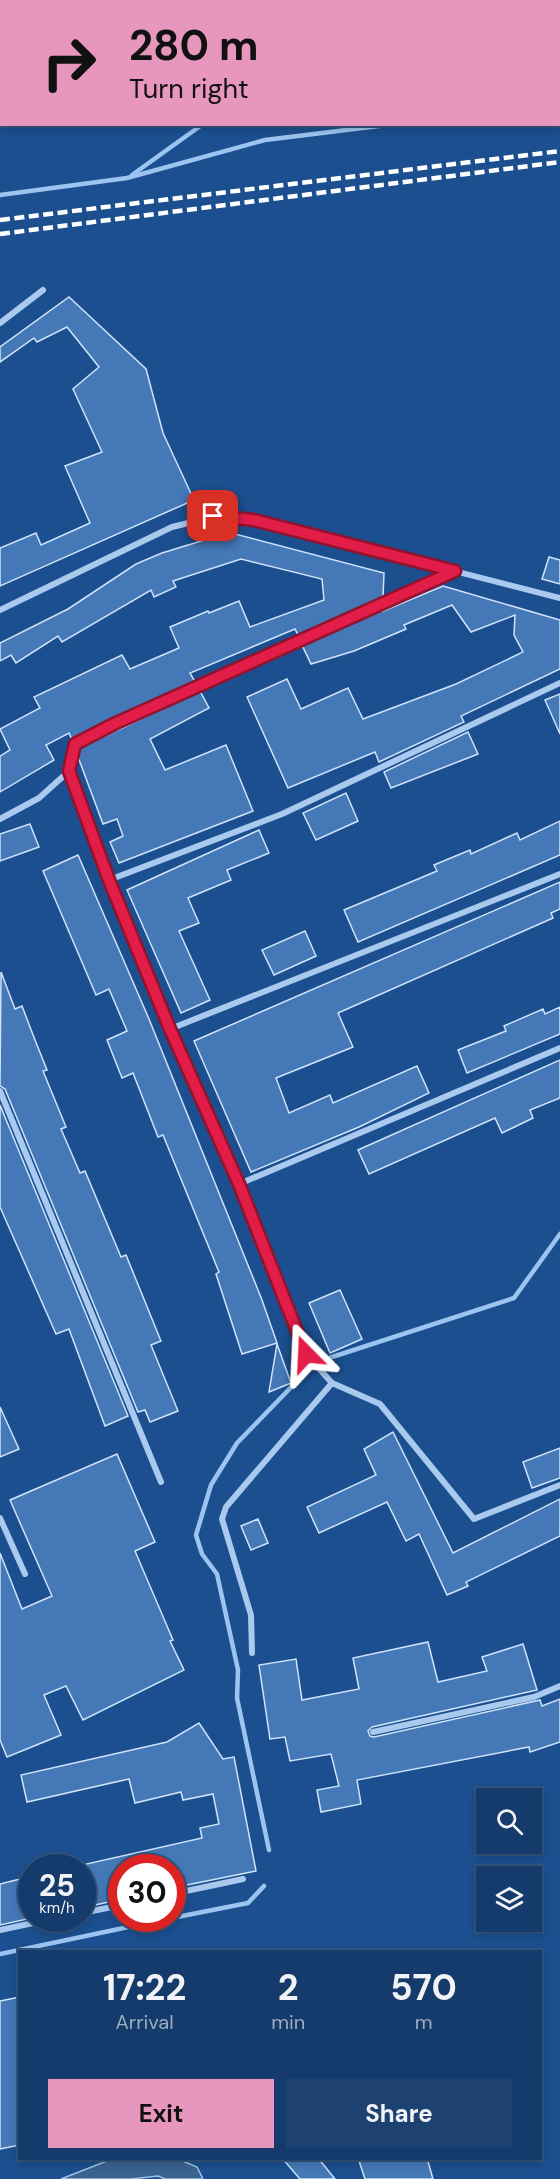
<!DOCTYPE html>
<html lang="en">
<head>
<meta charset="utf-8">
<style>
	body { margin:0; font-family:"DM Sans",sans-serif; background:#1d4271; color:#f1f3f6; height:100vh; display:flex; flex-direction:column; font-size:22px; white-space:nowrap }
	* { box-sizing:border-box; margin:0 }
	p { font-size:20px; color:#9dadc1 }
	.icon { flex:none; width:33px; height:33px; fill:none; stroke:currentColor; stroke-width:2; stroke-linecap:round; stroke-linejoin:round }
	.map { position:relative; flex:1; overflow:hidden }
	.sheet { position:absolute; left:18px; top:1950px; width:524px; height:210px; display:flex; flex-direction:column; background:#143b6b; border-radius:0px; box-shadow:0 3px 9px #0003,0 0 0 2px #33557e }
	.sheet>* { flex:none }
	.guide { position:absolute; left:0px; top:0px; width:561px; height:126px; box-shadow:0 3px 9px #0003,0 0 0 2px #33557e; background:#e797bd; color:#111; overflow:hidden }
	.controls { position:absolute; left:476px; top:1788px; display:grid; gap:12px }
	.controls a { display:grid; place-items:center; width:66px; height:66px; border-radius:0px; background:#143b6b; box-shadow:0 3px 9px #0003,0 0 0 2px #33557e; font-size:30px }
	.speed { position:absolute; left:18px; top:1854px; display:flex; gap:12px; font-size:30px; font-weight:700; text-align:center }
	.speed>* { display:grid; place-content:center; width:78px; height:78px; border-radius:50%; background:#143b6b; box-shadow:0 3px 9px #0003,0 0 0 2px #33557e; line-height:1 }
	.speed small { font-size:15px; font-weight:400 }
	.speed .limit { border:9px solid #d22; background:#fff; color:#111 }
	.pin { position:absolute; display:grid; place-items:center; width:51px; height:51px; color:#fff; margin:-26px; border-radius:12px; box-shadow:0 3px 9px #0006 }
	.me { position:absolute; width:66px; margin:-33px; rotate:339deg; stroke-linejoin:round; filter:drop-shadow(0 0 4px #0008) }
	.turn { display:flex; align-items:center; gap:21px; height:126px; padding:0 30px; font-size:27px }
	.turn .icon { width:78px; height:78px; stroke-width:2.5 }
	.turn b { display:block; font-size:42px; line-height:51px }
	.eta { display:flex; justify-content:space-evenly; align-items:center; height:102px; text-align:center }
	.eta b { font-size:36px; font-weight:700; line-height:42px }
	.primary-button { display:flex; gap:12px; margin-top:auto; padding:12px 30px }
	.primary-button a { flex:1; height:69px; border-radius:0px; background:#e797bd; color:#111; font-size:24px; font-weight:700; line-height:69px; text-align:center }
	.primary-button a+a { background:#1d4271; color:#f1f3f6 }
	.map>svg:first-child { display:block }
	.water { fill:#3c6290; stroke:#9cc4f0; stroke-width:1.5 }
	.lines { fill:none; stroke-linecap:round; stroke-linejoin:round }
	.stream { stroke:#9cc4f0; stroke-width:4.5 }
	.building { fill:#4478b7; stroke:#cfe3fa; stroke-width:1.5 }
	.minor { stroke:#a9c9ee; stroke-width:6 }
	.rail { stroke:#fff; stroke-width:4.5; stroke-dasharray:10 4.5; stroke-linecap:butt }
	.route-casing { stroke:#92132f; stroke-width:15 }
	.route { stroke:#e11d48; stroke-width:10 }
</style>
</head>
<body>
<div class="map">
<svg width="560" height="2179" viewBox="0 0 560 2179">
	<rect width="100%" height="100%" fill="#1b4f8f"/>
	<polygon class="water" points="112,2159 178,2159 197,2167 203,2179 165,2179 158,2176 131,2179 61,2179"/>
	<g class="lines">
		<g class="stream">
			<polyline points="248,0 248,2"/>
			<polyline points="132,175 203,124"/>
			<polyline points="0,195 127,178 265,140 395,124"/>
			<polyline points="329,1358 514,1298 560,1234"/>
			<polyline points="269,1850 237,1698 238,1670 217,1574 202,1554 196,1535 211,1485 237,1443 302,1376"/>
			<polyline points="172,1918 248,1903 264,1886"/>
			<polyline points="0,1954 171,1918"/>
		</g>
	</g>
	<g class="building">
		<polygon points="69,297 146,369 163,433 194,500 0,586 0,548 36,533 41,545 90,523 65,466 102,452 73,389 99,367 67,327 37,342 34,338 0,362 0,347"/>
		<polygon points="234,531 235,534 384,573 383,597 298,635 295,629 190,673 195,682 72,740 69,733 46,745 54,760 0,792 0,756 10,750 0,729 40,708 34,697 122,655 130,669 179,648 170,627 208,611 209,613 239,601 250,627 324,600 322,579 241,559 173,581 176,587 154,597 151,590 62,642 58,636 16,663 11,655 0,661 0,643 68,609 136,564 162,553"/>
		<polygon points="549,557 560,560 560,584 542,579"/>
		<polygon points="443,586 560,620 560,669 461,716 464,722 379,762 375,752 288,788 247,697 287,679 301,709 348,688 363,719 456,684 523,652 514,635 515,615 471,632 452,605 404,625 406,629 354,651 311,664 302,645 383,609 383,611"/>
		<polygon points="200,691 209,708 150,739 165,770 226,745 253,811 119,863 110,842 123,836 117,819 103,824 78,757 80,748"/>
		<polygon points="560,694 560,734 545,700"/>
		<polygon points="468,732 478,754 391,788 384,772"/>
		<polygon points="346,793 358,821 316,840 303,813"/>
		<polygon points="560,821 560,855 358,942 344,910 437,871 434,865 470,850 471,854 517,833 520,840"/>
		<polygon points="30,824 39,847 0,861 0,834"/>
		<polygon points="259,830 269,853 227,870 231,880 188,898 199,923 179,931 210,1000 181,1013 127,890"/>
		<polygon points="78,855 149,1019 262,1300 277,1343 242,1354 216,1274 219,1272 163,1135 158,1137 133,1073 122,1078 107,1040 127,1031 109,989 96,995 43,871"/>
		<polygon points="560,882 560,909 551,913 553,918 338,1013 353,1047 276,1078 289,1113 330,1095 333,1103 417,1066 429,1093 359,1127 251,1172 194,1041"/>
		<polygon points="305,931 316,956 274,975 262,950"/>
		<polygon points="1,972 15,1009 22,1006 35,1040 47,1070 43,1071 66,1127 61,1129 80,1173 85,1171 121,1257 126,1255 161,1341 151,1345 178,1411 150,1422 145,1410 138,1412 5,1089 0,1086"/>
		<polygon points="560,1007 560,1034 467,1073 458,1050 506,1031 504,1026 543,1009 545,1014"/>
		<polygon points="560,1060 560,1098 530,1110 533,1118 502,1133 495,1118 369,1174 358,1150"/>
		<polygon points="0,1105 128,1416 105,1426 69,1329 56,1334 0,1207"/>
		<polygon points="340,1290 362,1339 330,1353 309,1303"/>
		<polygon points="277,1344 291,1383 269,1392"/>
		<polygon points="0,1407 19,1449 0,1457"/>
		<polygon points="393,1432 453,1553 560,1499 560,1536 466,1582 468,1586 447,1595 419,1534 406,1541 387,1502 319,1533 307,1507 376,1475 364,1449"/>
		<polygon points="560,1448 560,1478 532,1488 523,1462"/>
		<polygon points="117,1454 155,1542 135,1551 173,1640 170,1641 184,1670 83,1720 66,1686 44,1695 61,1735 7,1757 0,1740 0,1553 22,1609 52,1596 10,1500"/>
		<polygon points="258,1519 268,1543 251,1550 241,1526"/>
		<polygon points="428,1642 438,1682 487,1671 482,1657 523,1644 537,1690 372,1727 368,1731 370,1736 374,1737 540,1700 542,1706 560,1699 560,1742 530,1752 529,1747 357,1780 361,1804 321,1812 317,1790 339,1786 331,1754 290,1761 285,1737 270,1739 259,1665 296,1659 302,1700 359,1689 353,1658"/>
		<polygon points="199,1723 223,1759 234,1757 256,1871 172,1888 172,1868 122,1868 122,1899 82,1908 82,1865 202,1838 200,1828 219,1824 213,1794 183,1800 181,1792 135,1803 129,1779 27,1802 21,1775 167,1742"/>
		<polygon points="32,1876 32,1918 0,1925 0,1884"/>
		<polygon points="20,1997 20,2145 0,2149 0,2001"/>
		<polygon points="282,2158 318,2158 335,2179 300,2179"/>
		<polygon points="358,2158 427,2158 433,2179 365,2179"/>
	</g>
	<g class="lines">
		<g class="minor">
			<polyline points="0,323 43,290"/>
			<polyline points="0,610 172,527 213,517 254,520 560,598"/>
			<polyline points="69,771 109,880 239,1184 306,1354 332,1383 380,1404 474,1519 560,1485"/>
			<polyline points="0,819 39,798 69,771 75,744 116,723 454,571"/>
			<polyline points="109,880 282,814 560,683"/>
			<polyline points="170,1029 560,874"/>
			<polyline points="0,1091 161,1482"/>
			<polyline points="239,1184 560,1048"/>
			<polyline points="0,1518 25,1574"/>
			<polyline points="252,1653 251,1615 222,1519 226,1507 332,1383"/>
			<polyline points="373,1732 534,1697 560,1686"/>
			<polyline points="172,1894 243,1879"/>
			<polyline points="82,1913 122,1905"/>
			<polyline points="0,1930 57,1918"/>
		</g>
		<g class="rail">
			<polyline points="0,220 560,151"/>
			<polyline points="0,234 560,162"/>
		</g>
	</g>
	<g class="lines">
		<g class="route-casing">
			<polyline id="route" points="213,516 254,520 455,571 116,723 75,744 69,771 109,880 170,1029 239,1184 306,1354"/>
		</g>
		<use href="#route" class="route"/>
	</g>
</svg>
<div class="controls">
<a><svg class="icon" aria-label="search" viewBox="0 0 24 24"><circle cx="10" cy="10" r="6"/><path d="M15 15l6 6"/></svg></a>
<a><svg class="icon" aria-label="layers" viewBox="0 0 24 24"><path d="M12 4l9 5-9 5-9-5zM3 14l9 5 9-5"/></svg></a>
</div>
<div class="speed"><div>25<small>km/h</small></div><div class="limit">30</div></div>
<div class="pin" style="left:213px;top:516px;background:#d93025"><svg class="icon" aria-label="arrive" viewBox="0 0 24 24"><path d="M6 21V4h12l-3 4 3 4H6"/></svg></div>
<svg class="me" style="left:306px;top:1354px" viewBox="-20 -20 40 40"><path d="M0-17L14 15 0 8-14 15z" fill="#e11d48" stroke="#fff" stroke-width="4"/></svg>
<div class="guide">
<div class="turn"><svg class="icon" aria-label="right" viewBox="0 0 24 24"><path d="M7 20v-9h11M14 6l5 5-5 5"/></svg><div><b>280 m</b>Turn right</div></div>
</div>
<section class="sheet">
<div class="eta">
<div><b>17:22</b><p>Arrival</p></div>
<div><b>2</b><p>min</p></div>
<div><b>570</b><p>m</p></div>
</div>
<div class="primary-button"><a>Exit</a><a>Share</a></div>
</section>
</div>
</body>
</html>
